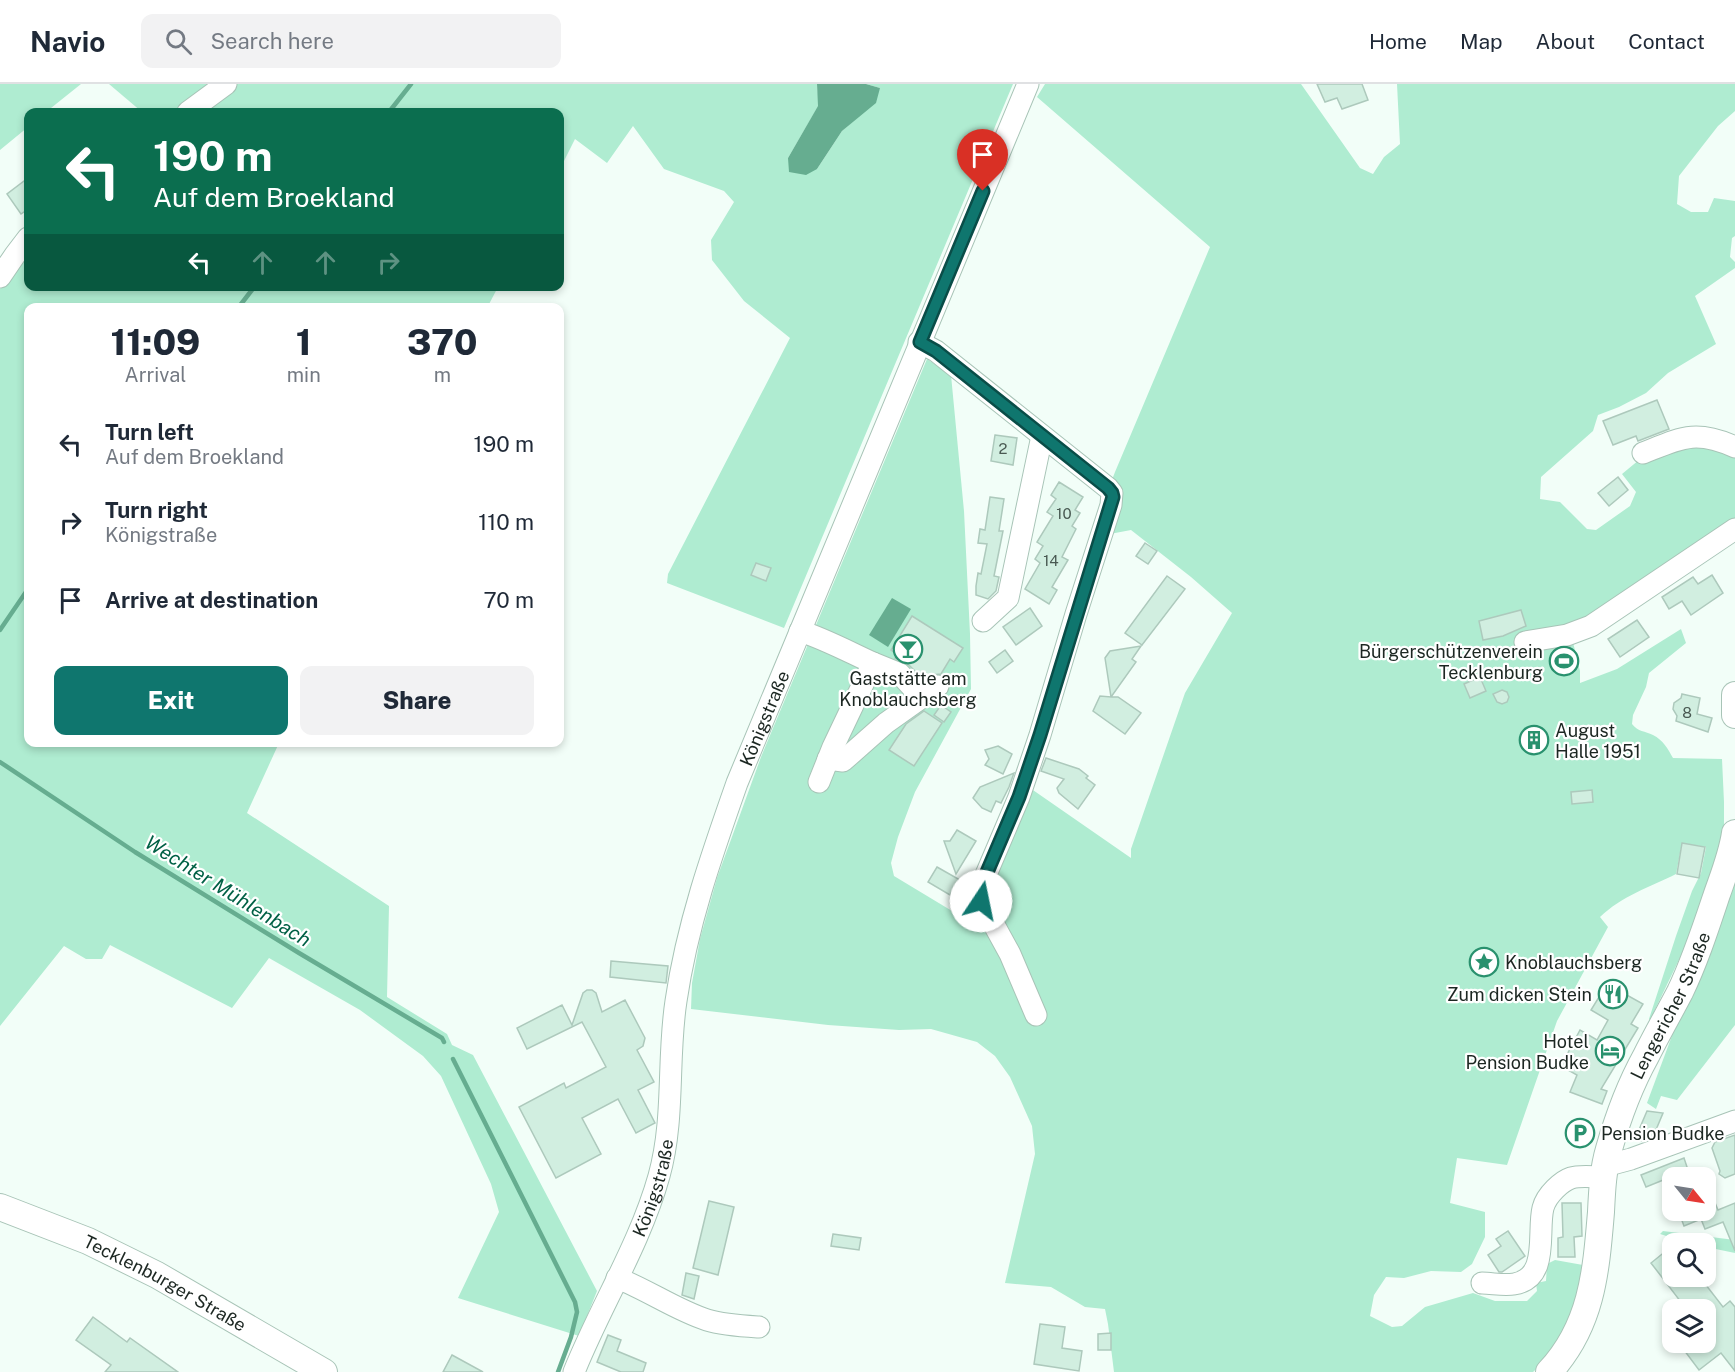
<!DOCTYPE html>
<html lang="en">
<head>
<meta charset="utf-8">
<style>
	body { margin:0; font-family:"Public Sans",sans-serif; background:#f2f2f3; color:#1f2937; height:100vh; display:flex; flex-direction:column; font-size:22px; white-space:nowrap }
	* { box-sizing:border-box; margin:0 }
	p { font-size:20px; color:#747a83 }
	.icon { flex:none; width:33px; height:33px; fill:none; stroke:currentColor; stroke-width:2; stroke-linecap:round; stroke-linejoin:round }
	.map { position:relative; flex:1; overflow:hidden }
	.details { position:absolute; left:24px; top:219px; width:540px; height:444px; display:flex; flex-direction:column; background:#fff; border-radius:12px; box-shadow:0 3px 9px #0003 }
	.details>* { flex:none }
	.banner { position:absolute; left:24px; top:24px; width:540px; height:183px; border-radius:12px; box-shadow:0 3px 9px #0003; background:#0b6e4f; color:#fff; overflow:hidden }
	.needle { width:39px; rotate:120deg }
	.buttons { position:absolute; left:1662px; top:1083px; display:grid; gap:12px }
	.buttons a { display:grid; place-items:center; width:54px; height:54px; border-radius:12px; background:#fff; box-shadow:0 3px 9px #0003; font-size:30px }
	.pin { position:absolute; display:grid; place-items:center; width:51px; height:51px; color:#fff; margin:-62px -26px; border-radius:50% 50% 50% 0; rotate:-45deg; box-shadow:0 0 6px #0007 }
	.pin .icon { rotate:45deg }
	.me { position:absolute; width:66px; margin:-33px; rotate:11deg; stroke-linejoin:round; filter:drop-shadow(0 0 4px #0008) }
	.turn { display:flex; align-items:center; gap:21px; height:126px; padding:0 30px; font-size:27px }
	.turn .icon { width:78px; height:78px; stroke-width:2.5 }
	.turn b { display:block; font-size:42px; line-height:51px }
	.lanes { display:flex; align-items:center; height:57px; padding:0 30px; background:#0003; justify-content:center; gap:30px; direction:ltr }
	.lanes .off { opacity:.35 }
	.eta { display:flex; justify-content:space-evenly; align-items:center; height:102px; text-align:center }
	.eta b { font-size:36px; font-weight:800; line-height:42px }
	.primary-button { display:flex; gap:12px; margin-top:auto; padding:12px 30px }
	.primary-button a { flex:1; height:69px; border-radius:12px; background:#0f766e; color:#fff; font-size:24px; font-weight:800; line-height:69px; text-align:center }
	.primary-button a+a { background:#f2f2f3; color:#1f2937 }
	ul { padding:0; list-style:none }
	li { display:flex; align-items:center; gap:18px; height:78px; padding:0 30px }
	li div { flex:1 }
	li b { display:block; font-size:22px }
	li em { font-style:normal }
	header { display:flex; align-items:center; gap:36px; box-sizing:border-box; height:84px; padding:0 30px; background:#fff; border-bottom:2px solid #e0e1e3 }
	header strong { font-size:28px }
	nav { display:flex; gap:33px; margin-inline-start:auto; font-size:21px }
	.search { width:420px; height:54px; background:#f2f2f3; display:flex; align-items:center; gap:15px; box-sizing:border-box; padding:0 21px; border-radius:12px; color:#747a83; font-size:22px }
	.map>svg:first-child { display:block }
	.green { fill:#afecd1 }
	.water { fill:#66ad90 }
	.lines { fill:none; stroke-linecap:round; stroke-linejoin:round }
	.stream { stroke:#66ad90; stroke-width:4.5 }
	.building { fill:#d1eee0; stroke:#adc9bc; stroke-width:1.5 }
	.minor-casing { stroke:#a8c4b7; stroke-width:23 }
	.major-casing { stroke:#a8c4b7; stroke-width:28 }
	.minor { stroke:#fff; stroke-width:21 }
	.major { stroke:#fff; stroke-width:26 }
	.route-casing { stroke:#0a4d48; stroke-width:15 }
	.route { stroke:#0f766e; stroke-width:10 }
	.labels { text-anchor:middle; dominant-baseline:central; stroke-width:4.5; stroke-linejoin:round; paint-order:stroke }
	.number-label { font-size:15px; fill:#495952 }
	.poi-label { font-size:18px; fill:#1c2722; stroke:#fff; text-anchor:end }
	.street-label { font-size:18px; fill:#1c2722; stroke:#fff }
	.water-label { font-size:20px; font-style:italic; fill:#006045; stroke:#fff }
</style>
</head>
<body>
<header>
<strong>Navio</strong>
<div class="search"><svg class="icon" aria-label="search" viewBox="0 0 24 24"><circle cx="10" cy="10" r="6"/><path d="M15 15l6 6"/></svg>Search here</div>
<nav><a>Home</a><a>Map</a><a>About</a><a>Contact</a></nav>
</header>
<div class="map">
<svg width="1735" height="1288" viewBox="0 0 1735 1288">
	<rect width="100%" height="100%" fill="#f2fef8"/>
	<g class="green">
		<polygon points="0,0 81,0 46,28 28,28 28,43 0,66"/>
		<polygon points="109,0 217,0 179,28 142,28"/>
		<polygon points="236,0 817,0 819,21 788,74 817,85 842,47 858,33 880,4 866,0 1013,0 784,544 667,499 668,490 790,254 744,217 712,176 711,156 734,118 724,107 664,85 633,42 607,79 575,55 560,85 560,28 289,28 285,27 283,28 198,28"/>
		<path d="M1045,0H1301L1360,84L1373,90L1384,73L1400,60L1397,0H1735V27L1718,42L1679,92L1677,120L1691,128H1708L1714,114L1735,117V152L1732,154L1730,173L1735,178V184L1695,212L1716,260L1668,289L1646,309L1619,323L1598,331L1593,347L1541,393L1540,415L1560,418L1587,445L1596,446L1630,422L1636,408L1622,390L1645,371L1683,356L1735,366V441L1571,550L1580,587V599L1617,585L1681,545L1686,559L1649,589L1646,603L1633,631L1632,640C1638,648 1645,647 1653,651C1663,656 1668,665 1673,674L1722,675L1724,718V741L1721,762L1700,832L1650,936L1649,935L1676,852L1692,807L1701,789L1706,763L1682,759L1676,790C1650,803 1622,812 1600,833L1608,843L1557,937L1507,1081L1457,1074L1450,1119L1485,1128V1153L1472,1180L1461,1188L1431,1187L1404,1194L1386,1193L1374,1211L1370,1232L1392,1243L1402,1242L1425,1223L1473,1209L1495,1217H1527L1537,1207L1536,1199L1546,1197L1547,1180L1555,1176L1583,1181L1570,1246L1548,1274L1533,1288H1114L1108,1240L1105,1225L1085,1223L1051,1203L1005,1199L1035,1070L1032,1042L1010,993L995,972L977,958L931,945L899,946L828,941L691,925L692,899L700,855L717,794L761,673L927,275L951,291L964,427L970,550L971,605L915,708L898,753L891,779L894,792L957,830L969,827L989,801L1030,704L1131,774V765L1185,609L1232,529L1191,493L1131,446L1094,453L1105,414L1115,388L1210,163L1037,13Z"/>
		<polygon points="28,162 28,202 498,203 487,224 28,224 28,658 279,659 247,729 389,822 387,913 447,950 452,961 473,971 597,1207 579,1252 458,1214 499,1128 491,1100 441,992 423,972 360,926 269,874 232,924 110,861 102,875 86,875 64,862 0,942 0,205"/>
		<polygon points="1735,782 1735,941 1677,1016 1661,1012 1656,1025 1647,1019"/>
		<polygon points="1663,1147 1735,1156 1735,1169 1706,1163 1706,1160 1689,1159 1660,1150"/>
	</g>
	<g class="water">
		<polygon points="817,0 866,0 880,4 876,19 842,47 817,85 806,91 789,88 788,74 818,22"/>
		<polygon points="892,514 911,525 888,563 869,551"/>
	</g>
	<g class="lines">
		<g class="stream">
			<polyline points="389,28 411,0"/>
			<polyline points="238,224 255,202"/>
			<polyline points="0,546 28,505"/>
			<polyline points="0,678 135,768 299,869 442,954 444,958"/>
			<polyline points="453,975 575,1218 577,1228 571,1253 558,1288"/>
		</g>
	</g>
	<g class="building">
		<polygon points="1317,0 1362,0 1368,16 1342,25 1337,14 1325,18"/>
		<polygon points="28,94 28,125 21,130 7,110"/>
		<polygon points="1657,316 1669,345 1638,357 1636,352 1613,361 1603,337"/>
		<polygon points="995,351 1017,354 1013,381 991,377"/>
		<polygon points="1618,393 1628,406 1609,422 1598,409"/>
		<polygon points="1059,398 1083,413 1075,426 1080,429 1072,442 1076,445 1062,473 1068,476 1052,503 1057,506 1049,520 1025,505 1040,479 1035,475 1043,462 1037,458 1053,432 1047,428 1056,415 1051,411"/>
		<polygon points="990,413 1004,415 999,447 1003,447 994,492 999,493 996,507 988,515 976,511 976,502 978,489 981,490 987,460 978,459 980,445 985,446"/>
		<polygon points="1145,459 1157,467 1148,480 1136,472"/>
		<polygon points="756,479 771,484 766,497 751,491"/>
		<polygon points="1712,491 1723,509 1691,531 1682,517 1669,525 1662,513 1693,493 1698,500"/>
		<polygon points="1167,492 1185,505 1142,561 1125,549"/>
		<polygon points="1030,524 1042,542 1016,561 1003,543"/>
		<polygon points="1521,526 1526,542 1503,552 1483,556 1479,537"/>
		<polygon points="912,532 963,564 954,578 950,575 941,590 931,591 924,596 909,581 895,574 898,571 891,566"/>
		<polygon points="1637,536 1649,553 1620,573 1608,555"/>
		<polygon points="1141,562 1132,575 1136,578 1111,613 1118,613 1141,629 1125,650 1093,627 1100,612 1111,613 1105,574 1110,567"/>
		<polygon points="1570,563 1573,589 1557,590 1554,566"/>
		<polygon points="1005,566 1013,577 997,589 989,578"/>
		<polygon points="1480,593 1486,607 1470,614 1464,600"/>
		<polygon points="1502,606 1507,608 1509,613 1507,618 1502,620 1497,618 1493,610"/>
		<polygon points="1682,610 1700,614 1697,630 1712,634 1708,648 1676,637 1677,632 1673,625 1674,619 1681,614"/>
		<polygon points="941,621 951,628 944,638 934,631"/>
		<polygon points="924,627 942,639 914,682 889,666 906,640"/>
		<polygon points="1540,646 1546,658 1528,666 1522,655"/>
		<polygon points="998,662 1012,670 1003,690 985,681 989,675 985,666"/>
		<polygon points="1046,674 1079,685 1088,692 1086,694 1095,701 1078,725 1059,709 1057,704 1064,695 1041,687"/>
		<polygon points="1014,689 1009,703 1001,719 996,717 991,728 982,724 973,714 980,703"/>
		<polygon points="1592,706 1593,718 1572,720 1571,708"/>
		<polygon points="957,746 976,757 956,790 944,757 950,757"/>
		<polygon points="1682,759 1705,763 1699,794 1677,790"/>
		<polygon points="937,783 960,796 950,811 928,798"/>
		<polygon points="611,877 668,882 666,899 610,893"/>
		<polygon points="1607,900 1643,920 1631,940 1638,944 1601,1005 1607,1007 1602,1020 1570,1008 1577,991 1561,982 1580,946 1597,956 1608,936 1591,926"/>
		<polygon points="587,906 592,906 596,909 602,928 625,916 645,954 643,962 637,966 654,998 638,1006 655,1039 636,1049 618,1015 582,1034 601,1070 556,1094 519,1023 564,999 566,1004 606,983 582,938 527,965 517,944 562,921 572,941 583,909"/>
		<polygon points="1647,1027 1663,1029 1653,1053 1642,1057 1635,1055"/>
		<polygon points="1735,1051 1735,1090 1725,1094 1719,1090 1720,1087 1712,1064 1715,1058"/>
		<polygon points="1684,1074 1688,1086 1646,1103 1641,1091"/>
		<polygon points="1706,1097 1718,1126 1735,1119 1735,1167 1723,1138 1705,1145 1701,1135 1684,1142 1678,1126 1706,1126"/>
		<polygon points="709,1117 734,1123 718,1191 693,1184"/>
		<polygon points="1562,1119 1581,1119 1582,1152 1574,1153 1575,1173 1558,1173 1558,1154 1563,1153"/>
		<polygon points="1508,1147 1525,1172 1502,1188 1499,1188 1488,1171 1501,1162 1496,1155"/>
		<polygon points="833,1150 861,1154 859,1166 831,1162"/>
		<polygon points="1672,1162 1672,1192 1699,1192 1723,1223 1730,1217 1735,1223 1735,1287 1721,1269 1699,1286 1678,1258 1706,1258 1706,1226 1671,1226 1681,1218 1651,1179"/>
		<polygon points="686,1189 699,1192 694,1215 682,1211"/>
		<polygon points="93,1233 127,1258 130,1254 178,1288 105,1288 111,1281 76,1256"/>
		<polygon points="1040,1240 1065,1243 1062,1264 1082,1267 1079,1287 1034,1280"/>
		<polygon points="1111,1249 1111,1266 1098,1266 1098,1250"/>
		<polygon points="608,1251 621,1256 617,1267 646,1279 643,1288 621,1288 597,1278"/>
		<polygon points="452,1271 483,1288 443,1288"/>
	</g>
	<g class="lines">
		<g class="minor-casing">
			<g id="minor">
				<polyline points="188,28 226,0"/>
				<polyline points="0,193 15,171 28,154"/>
				<polyline points="919,258 936,267 1108,404 1112,409 1111,421 1076,530 1040,651 1019,713 979,807 981,817 1010,870 1036,931"/>
				<path d="M1643,369C1681,354 1695,345 1735,363"/>
				<polyline points="983,537 1008,514 1042,352"/>
				<path d="M800,547C825,555 849,568 873,579L833,663L819,698"/>
				<polyline points="1525,558 1567,551 1591,542 1735,445"/>
				<polyline points="873,579 900,590 921,613"/>
				<polyline points="828,675 843,677 886,639 938,602"/>
				<polyline points="1605,1082 1631,1075 1735,1037"/>
				<path d="M617,1194C648,1206 676,1226 707,1236C723,1241 742,1242 759,1243"/>
				<path d="M1482,1199C1492,1199 1504,1202 1514,1200C1550,1194 1537,1148 1543,1124C1545,1116 1550,1110 1555,1105C1560,1100 1565,1096 1571,1094C1580,1091 1593,1093 1603,1093"/>
				<path id="s1" d="M574,1288C600,1223 640,1160 659,1092C675,1035 667,975 676,917C687,841 712,770 737,699L1028,0"/>
			</g>
		</g>
		<g class="major-casing">
			<g id="major">
				<polyline points="1735,611 1735,631"/>
				<path id="s2" d="M0,1123L88,1157L157,1191L324,1288"/>
				<path id="s3" d="M1549,1288C1592,1242 1596,1188 1601,1128C1602,1107 1603,1085 1609,1065C1618,1033 1630,1001 1646,972C1657,950 1669,929 1680,908C1695,877 1706,843 1717,810C1724,790 1732,770 1735,749"/>
			</g>
		</g>
		<use href="#minor" class="minor"/>
		<use href="#major" class="major"/>
	</g>
	<g class="lines">
		<g class="route-casing">
			<polyline id="route" points="981,817 979,807 1019,713 1040,651 1113,413 1112,409 1108,404 936,267 920,258 983,107"/>
		</g>
		<use href="#route" class="route"/>
	</g>
	<defs>
		<g id="bar-ring" transform="scale(1.5)"><circle r="9.5" fill="#fff" stroke="#29916e" stroke-width="1.5"/><path d="M-6-5H6L.8 .8V4.5H3.5V6h-7V4.5H-.8V.8Z" fill="#29916e"/></g>
		<g id="stadium-ring" transform="scale(1.5)"><circle r="9.5" fill="#fff" stroke="#29916e" stroke-width="1.5"/><path d="M0-5a6.5 5 0 1 0 0 10a6.5 5 0 1 0 0-10ZM-3.5-1.8h7v3.6h-7Z" fill="#29916e"/></g>
		<g id="building-ring" transform="scale(1.5)"><circle r="9.5" fill="#fff" stroke="#29916e" stroke-width="1.5"/><path d="M-4-6H4V6H1V3H-1V6H-4ZM-2.5-4.3h1.7v1.8h-1.7ZM.8-4.3h1.7v1.8H.8ZM-2.5-1h1.7V.8h-1.7ZM.8-1h1.7V.8H.8Z" fill="#29916e"/></g>
		<g id="sight-ring" transform="scale(1.5)"><circle r="9.5" fill="#fff" stroke="#29916e" stroke-width="1.5"/><path d="M0-6L1.8-2.2L6-1.7L2.9 1.2L3.7 5.4L0 3.3L-3.7 5.4L-2.9 1.2L-6-1.7L-1.8-2.2Z" fill="#29916e"/></g>
		<g id="restaurant-ring" transform="scale(1.5)"><circle r="9.5" fill="#fff" stroke="#29916e" stroke-width="1.5"/><path d="M-5-6h1v4h1v-4h1v4h1v-4h1v5L-1.5 .5V6h-2V.5L-5-1ZM5-6V6H3V1.5H1.5Q1.5-4 5-6Z" fill="#29916e"/></g>
		<g id="hotel-ring" transform="scale(1.5)"><circle r="9.5" fill="#fff" stroke="#29916e" stroke-width="1.5"/><path d="M-6-4.5h1.5V1H6V5H4.5V3h-9V5H-6ZM-4 0a1.8 1.8 0 1 1 3.6 0ZM.5 0V-2.5h3Q6-2.5 6 0Z" fill="#29916e"/></g>
		<g id="parking-ring" transform="scale(1.5)"><circle r="9.5" fill="#fff" stroke="#29916e" stroke-width="1.5"/><path d="M-3.5-5.5H1a3.5 3.5 0 0 1 0 7H-1V5.5H-3.5ZM-1-3.4V-.6H.8a1.4 1.4 0 0 0 0-2.8Z" fill="#29916e"/></g>
	</defs>
	<g fill-rule="evenodd">
		<use href="#bar-ring" x="908" y="565"/>
		<use href="#stadium-ring" x="1564" y="577"/>
		<use href="#building-ring" x="1534" y="656"/>
		<use href="#sight-ring" x="1484" y="878"/>
		<use href="#restaurant-ring" x="1613" y="910"/>
		<use href="#hotel-ring" x="1610" y="967"/>
		<use href="#parking-ring" x="1580" y="1049"/>
	</g>
	<g class="labels">
		<g class="number-label">
			<text x="1003" y="364">2</text>
			<text x="1064" y="429">10</text>
			<text x="1051" y="476">14</text>
			<text x="1687" y="628">8</text>
		</g>
		<g class="poi-label">
			<text x="1543" y="567">Bürgerschützenverein<tspan x="1543" dy="21">Tecklenburg</tspan></text>
			<text x="908" y="594" text-anchor="middle">Gaststätte am<tspan x="908" dy="21">Knoblauchsberg</tspan></text>
			<text x="1555" y="646" text-anchor="start">August<tspan x="1555" dy="21">Halle 1951</tspan></text>
			<text x="1505" y="878" text-anchor="start">Knoblauchsberg</text>
			<text x="1592" y="910">Zum dicken Stein</text>
			<text x="1589" y="957">Hotel<tspan x="1589" dy="21">Pension Budke</tspan></text>
			<text x="1601" y="1049" text-anchor="start">Pension Budke</text>
		</g>
		<g class="street-label">
			<text stroke="none"><textPath href="#s1" startOffset="687">Königstraße</textPath></text>
			<text stroke="none"><textPath href="#s3" startOffset="392">Lengericher Straße</textPath></text>
			<text stroke="none"><textPath href="#s1" startOffset="201">Königstraße</textPath></text>
			<text stroke="none"><textPath href="#s2" startOffset="182">Tecklenburger Straße</textPath></text>
		</g>
		<g class="water-label">
			<text transform="translate(228 807) rotate(32)">Wechter Mühlenbach</text>
		</g>
	</g>
</svg>
<div class="buttons">
<a><svg class="needle" viewBox="-14 -14 28 28"><path d="M0-13l5 13h-10z" fill="#e53935"/><path d="M0 13l5-13h-10z" fill="#747a83"/></svg></a>
<a><svg class="icon" aria-label="search" viewBox="0 0 24 24"><circle cx="10" cy="10" r="6"/><path d="M15 15l6 6"/></svg></a>
<a><svg class="icon" aria-label="layers" viewBox="0 0 24 24"><path d="M12 4l9 5-9 5-9-5zM3 14l9 5 9-5"/></svg></a>
</div>
<div class="pin" style="left:983px;top:107px;background:#d93025"><svg class="icon" aria-label="arrive" viewBox="0 0 24 24"><path d="M6 21V4h12l-3 4 3 4H6"/></svg></div>
<svg class="me" style="left:981px;top:817px" viewBox="-20 -20 40 40"><circle r="19" fill="#fff"/><path d="M0-13L10 11 0 6-10 11z" fill="#0f766e"/></svg>
<div class="banner">
<div class="turn"><svg class="icon" aria-label="left" viewBox="0 0 24 24"><path d="M17 20v-9H6M10 6l-5 5 5 5"/></svg><div><b>190 m</b>Auf dem Broekland</div></div>
<div class="lanes"><svg class="icon" aria-label="left" viewBox="0 0 24 24"><path d="M17 20v-9H6M10 6l-5 5 5 5"/></svg><svg class="icon off" aria-label="ahead" viewBox="0 0 24 24"><path d="M12 20V5M6 11l6-6 6 6"/></svg><svg class="icon off" aria-label="ahead" viewBox="0 0 24 24"><path d="M12 20V5M6 11l6-6 6 6"/></svg><svg class="icon off" aria-label="right" viewBox="0 0 24 24"><path d="M7 20v-9h11M14 6l5 5-5 5"/></svg></div>
</div>
<section class="details">
<div class="eta">
<div><b>11:09</b><p>Arrival</p></div>
<div><b>1</b><p>min</p></div>
<div><b>370</b><p>m</p></div>
</div>
<ul>
<li><svg class="icon" aria-label="left" viewBox="0 0 24 24"><path d="M17 20v-9H6M10 6l-5 5 5 5"/></svg><div><b>Turn left</b><p>Auf dem Broekland</p></div><em>190 m</em></li>
<li><svg class="icon" aria-label="right" viewBox="0 0 24 24"><path d="M7 20v-9h11M14 6l5 5-5 5"/></svg><div><b>Turn right</b><p>Königstraße</p></div><em>110 m</em></li>
<li><svg class="icon" aria-label="arrive" viewBox="0 0 24 24"><path d="M6 21V4h12l-3 4 3 4H6"/></svg><div><b>Arrive at destination</b></div><em>70 m</em></li>
</ul>
<div class="primary-button"><a>Exit</a><a>Share</a></div>
</section>
</div>
</body>
</html>
